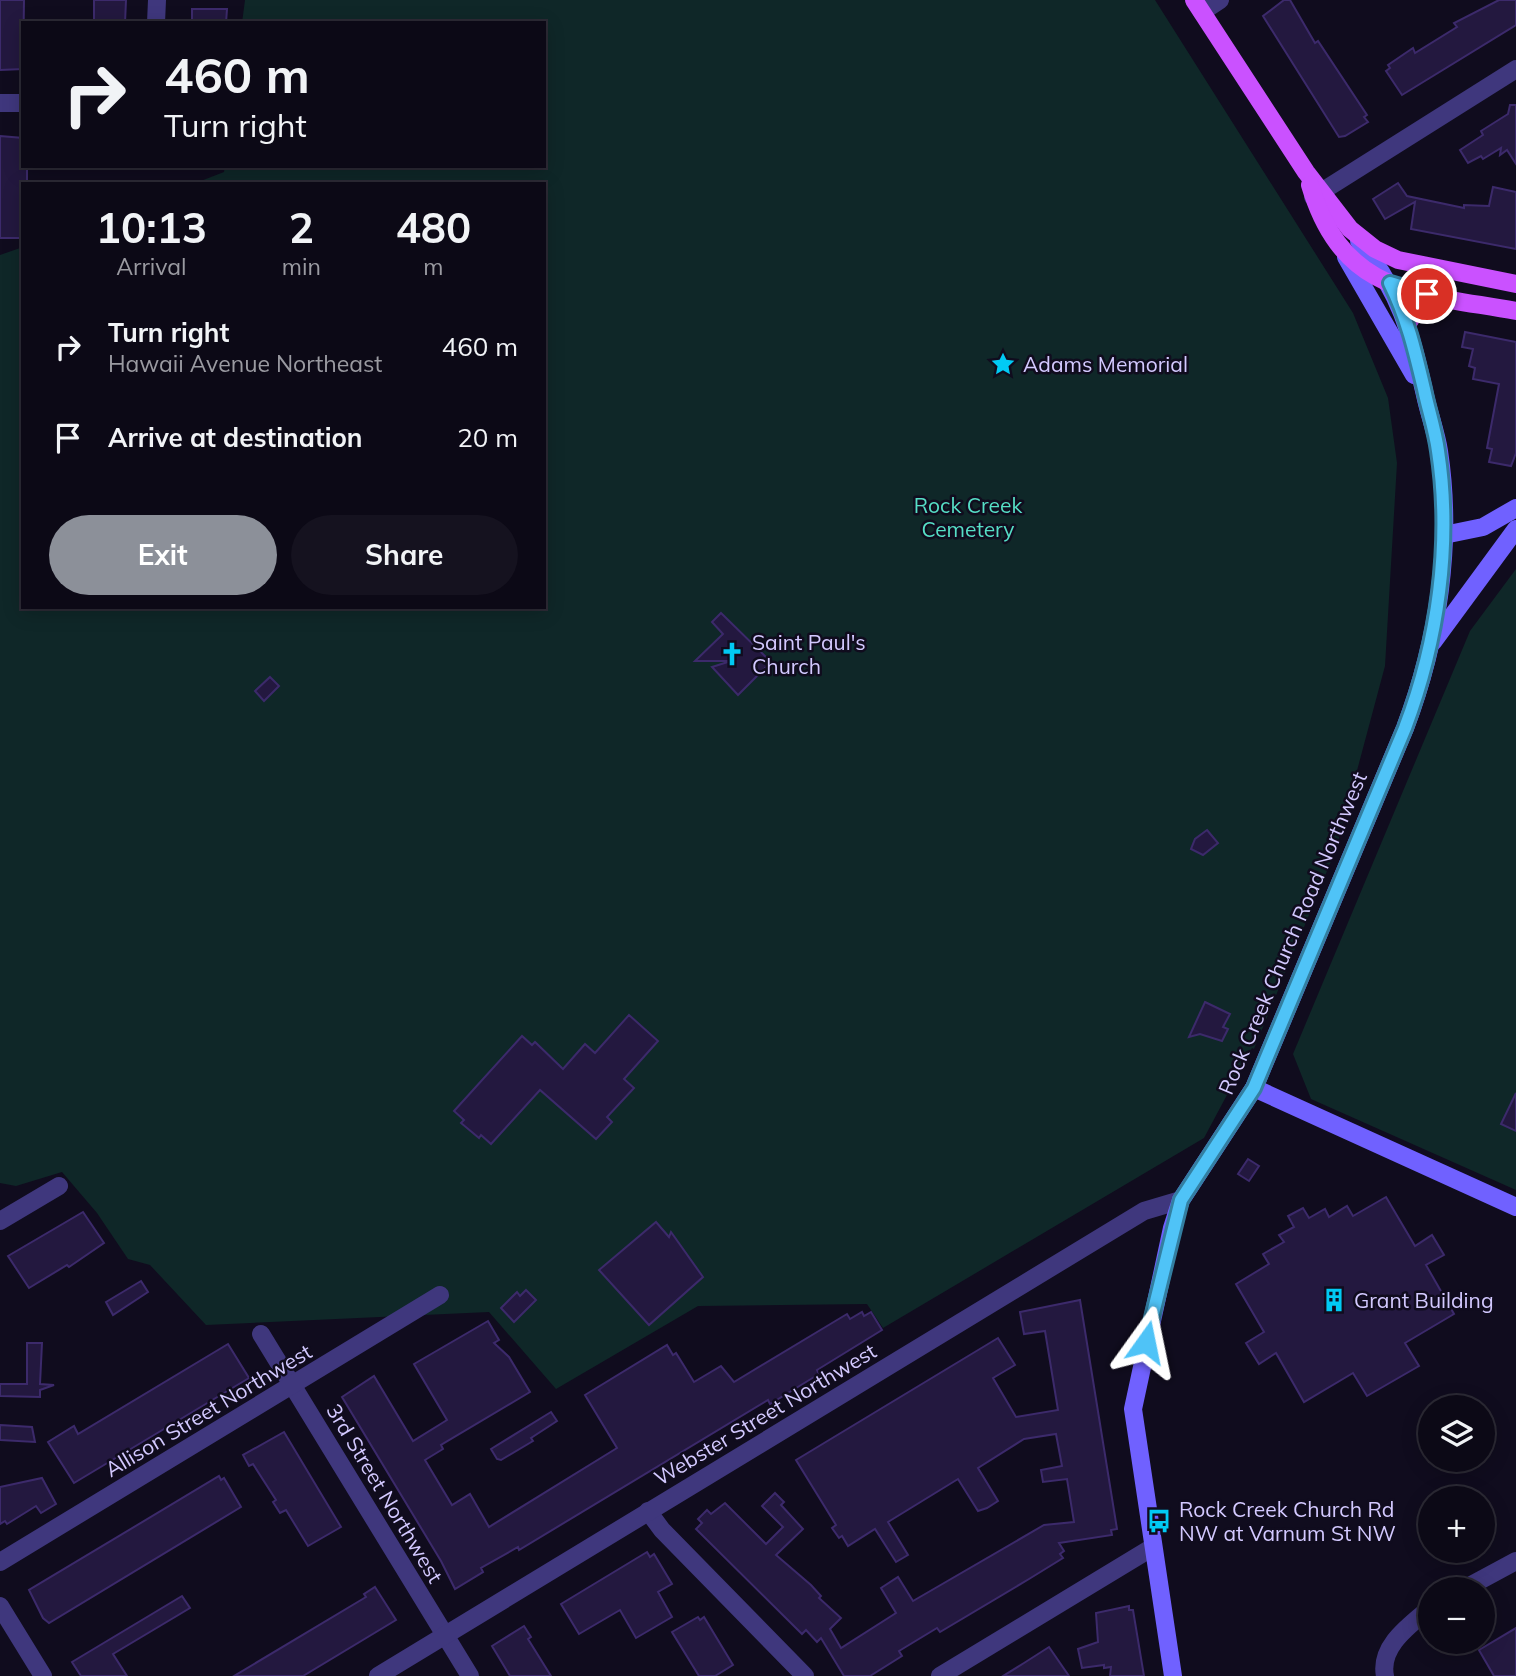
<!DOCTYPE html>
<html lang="en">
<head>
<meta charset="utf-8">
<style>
	body { margin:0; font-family:Mulish,sans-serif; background:#15121f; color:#f1f3f6; height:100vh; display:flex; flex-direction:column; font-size:26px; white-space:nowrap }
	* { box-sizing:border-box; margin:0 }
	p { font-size:23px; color:#9a9aa1 }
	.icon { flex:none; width:38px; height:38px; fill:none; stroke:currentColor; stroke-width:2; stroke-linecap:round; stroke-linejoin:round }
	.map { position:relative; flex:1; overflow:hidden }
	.details { position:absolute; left:21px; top:182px; width:525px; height:427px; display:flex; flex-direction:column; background:#0c0916; border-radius:0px; box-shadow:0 4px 18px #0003,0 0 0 2px #2c2a35 }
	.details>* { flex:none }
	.banner { position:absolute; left:21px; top:21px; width:525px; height:147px; border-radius:0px; box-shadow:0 4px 18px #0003,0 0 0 2px #2c2a35; background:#0c0916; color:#f1f3f6; overflow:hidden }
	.tools { position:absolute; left:1418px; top:1395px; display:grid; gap:14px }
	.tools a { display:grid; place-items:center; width:77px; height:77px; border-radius:50%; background:#0c0916; box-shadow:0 4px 18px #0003,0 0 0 2px #2c2a35; font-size:35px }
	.pin { position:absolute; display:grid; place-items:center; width:60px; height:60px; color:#fff; margin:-30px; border:4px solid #fff; border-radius:50%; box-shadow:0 2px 7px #0007 }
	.me { position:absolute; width:77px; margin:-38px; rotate:12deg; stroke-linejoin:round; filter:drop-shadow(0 0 5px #0008) }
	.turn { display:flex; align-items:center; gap:24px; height:147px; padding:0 28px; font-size:32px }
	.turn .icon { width:91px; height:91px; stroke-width:2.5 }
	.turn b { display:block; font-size:49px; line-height:60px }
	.eta { display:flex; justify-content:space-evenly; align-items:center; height:119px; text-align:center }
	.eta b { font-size:42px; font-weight:700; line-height:49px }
	.action { display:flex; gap:14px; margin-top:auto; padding:14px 28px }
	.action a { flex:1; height:80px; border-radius:42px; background:#8c9099; color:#fff; font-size:28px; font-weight:700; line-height:80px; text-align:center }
	.action a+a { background:#15121f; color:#f1f3f6 }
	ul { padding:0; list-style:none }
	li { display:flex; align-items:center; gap:21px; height:91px; padding:0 28px }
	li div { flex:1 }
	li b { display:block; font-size:26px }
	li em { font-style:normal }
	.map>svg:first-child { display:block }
	.green { fill:#0f2728 }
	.building { fill:#23183f; stroke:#3c2a6b; stroke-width:2 }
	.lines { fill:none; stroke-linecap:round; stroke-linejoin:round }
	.street { stroke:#3f377d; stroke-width:18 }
	.secondary { stroke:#7061ff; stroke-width:18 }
	.primary { stroke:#ca51ff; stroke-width:18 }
	.route-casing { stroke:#337fa1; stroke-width:18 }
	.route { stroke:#4fc3f7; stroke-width:12 }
	.labels { text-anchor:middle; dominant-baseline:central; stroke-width:5; stroke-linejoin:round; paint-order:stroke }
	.poi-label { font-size:21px; fill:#d3c9ff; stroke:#100c1e; text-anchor:start }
	.park-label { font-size:21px; fill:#56dec6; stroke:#100c1e }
	.street-label { font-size:21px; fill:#d3c9ff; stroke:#100c1e }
</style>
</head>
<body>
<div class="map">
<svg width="1516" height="1676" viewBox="0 0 1516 1676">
	<rect width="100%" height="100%" fill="#100c1e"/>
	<g class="green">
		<polygon points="245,0 1155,0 1353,313 1388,398 1397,463 1385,666 1336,849 1254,1049 1252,1048 1204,1138 883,1328 867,1304 698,1306 556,1389 489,1312 206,1325 150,1265 128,1259 97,1213 62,1172 16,1186 0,1183 0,255 23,247 23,607 544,607 544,184 193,184 224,172 225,166 544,166 544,23 242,23"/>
		<polygon points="1516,569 1516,1190 1311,1099 1293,1054 1470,631"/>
	</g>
	<g class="building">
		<polygon points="0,0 24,0 23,69 0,70"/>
		<polygon points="94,0 126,0 125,23 94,23"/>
		<polygon points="1284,0 1290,0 1315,43 1318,41 1367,115 1364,117 1368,122 1345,136 1339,137 1263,16"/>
		<polygon points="1499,0 1516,0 1516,25 1402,95 1386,71 1390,68 1388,65 1413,48 1415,53 1457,27 1454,23"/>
		<polygon points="192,9 227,9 226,23 192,23"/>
		<polygon points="1510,105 1516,105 1516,164 1507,150 1500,155 1501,148 1483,159 1481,156 1468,163 1460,150 1483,135 1481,131 1508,114"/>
		<polygon points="0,136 23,138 23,166 27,166 27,184 23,184 23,238 0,238"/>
		<polygon points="1398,183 1407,196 1464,208 1464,205 1489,206 1493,187 1516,192 1516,249 1411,229 1415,202 1385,219 1373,199"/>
		<polygon points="1465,332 1516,342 1516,453 1511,466 1489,462 1492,449 1487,448 1499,384 1473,379 1475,368 1469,366 1473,349 1462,347"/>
		<polygon points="721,613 771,662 738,695 712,667 731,661 695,661 723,634 712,622"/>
		<polygon points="270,677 279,686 264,701 255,691"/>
		<polygon points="1207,830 1218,843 1203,855 1191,849 1195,839"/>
		<polygon points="1205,1002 1230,1014 1223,1027 1228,1029 1222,1041 1200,1034 1189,1037"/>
		<polygon points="629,1015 658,1041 624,1079 634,1088 607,1117 612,1122 596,1139 540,1090 491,1144 481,1135 479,1138 461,1123 464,1120 454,1111 522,1036 532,1045 535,1042 563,1069 585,1044 595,1053"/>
		<polygon points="1516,1093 1516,1131 1501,1124"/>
		<polygon points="1248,1159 1259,1166 1249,1181 1238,1174"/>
		<polygon points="1386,1197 1415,1246 1432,1235 1444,1255 1426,1265 1454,1314 1405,1343 1419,1366 1367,1396 1353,1373 1304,1402 1276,1353 1259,1364 1246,1343 1264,1332 1236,1284 1269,1264 1263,1254 1284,1242 1279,1235 1294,1227 1288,1216 1303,1208 1309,1218 1325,1209 1329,1217 1347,1206 1353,1216"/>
		<polygon points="83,1212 104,1243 69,1267 67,1265 29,1288 8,1256"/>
		<polygon points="656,1222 669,1237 671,1232 703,1277 649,1325 599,1270"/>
		<polygon points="141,1281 148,1292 113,1315 106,1302"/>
		<polygon points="526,1290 536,1300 514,1322 501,1308 517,1292 520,1296"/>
		<polygon points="1080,1300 1117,1529 1111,1530 1112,1535 1059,1543 1064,1551 1060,1554 1063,1558 1029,1579 940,1632 937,1628 899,1651 902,1656 870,1676 844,1676 821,1638 817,1642 806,1630 802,1634 696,1529 702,1523 698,1519 707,1510 711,1514 725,1503 766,1544 783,1527 762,1506 775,1493 784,1502 781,1505 803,1529 776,1555 811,1585 821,1596 819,1598 841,1618 830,1629 841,1648 896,1613 881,1588 898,1577 913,1601 1044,1525 1074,1522 1067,1479 1043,1482 1041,1470 1062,1466 1056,1434 1024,1439 978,1468 998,1501 987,1508 978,1511 958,1479 888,1522 908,1555 896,1562 875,1529 848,1546 842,1536 839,1538 832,1528 836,1525 796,1460 998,1338 1015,1365 993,1378 1016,1417 1058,1410 1045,1331 1024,1334 1020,1312"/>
		<polygon points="862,1312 864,1316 871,1312 882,1330 817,1370 819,1374 770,1404 768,1400 519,1550 518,1547 481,1568 483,1572 455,1589 441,1561 342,1397 374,1376 413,1441 447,1420 414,1364 488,1321 499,1340 494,1343 509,1357 530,1392 441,1445 443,1449 425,1460 452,1505 470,1494 489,1527 617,1448 585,1395 667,1345 673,1355 676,1353 694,1382 721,1366 734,1382 847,1314 850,1319"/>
		<polygon points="27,1343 42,1343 40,1384 54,1385 40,1390 40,1397 0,1396 0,1384 27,1384"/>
		<polygon points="228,1344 249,1378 74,1483 48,1442 74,1426 78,1434"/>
		<polygon points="551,1412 557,1421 531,1438 533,1441 501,1460 497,1459 491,1449"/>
		<polygon points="0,1425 32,1427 35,1442 0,1440"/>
		<polygon points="284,1432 341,1527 308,1546 286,1510 280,1513 273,1502 276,1500 253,1464 249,1466 243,1455"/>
		<polygon points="219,1476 221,1480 224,1478 241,1507 49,1623 43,1618 29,1590"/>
		<polygon points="42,1478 56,1504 41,1513 36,1506 7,1524 5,1521 0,1524 0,1487"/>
		<polygon points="647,1552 650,1557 654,1554 672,1584 658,1592 672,1617 636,1638 620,1610 579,1634 561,1604"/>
		<polygon points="375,1587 396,1620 303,1676 234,1676 366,1597 364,1594"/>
		<polygon points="182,1596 190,1608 113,1654 127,1676 81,1676 72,1662"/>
		<polygon points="1129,1606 1129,1610 1133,1610 1144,1676 1110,1676 1111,1667 1104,1668 1104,1665 1082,1668 1078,1649 1098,1642 1096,1613"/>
		<polygon points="698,1617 700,1620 704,1617 733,1665 715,1676 699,1676 672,1632"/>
		<polygon points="524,1626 531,1637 528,1639 551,1676 510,1676 492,1646"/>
		<polygon points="1516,1628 1516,1676 1494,1676 1479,1650"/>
		<polygon points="1049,1647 1069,1676 1003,1676 1024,1663"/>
	</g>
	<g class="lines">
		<g class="street">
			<polyline points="1202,12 1220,0"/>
			<polyline points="156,23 157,0"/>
			<polyline points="0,103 23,103"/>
			<polyline points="1313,197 1516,69"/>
			<polyline points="0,1221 59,1186"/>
			<polyline points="261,1334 470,1676"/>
			<polyline points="648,1511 662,1530 805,1676"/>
			<polyline points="0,1562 440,1295"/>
			<polyline points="1464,1589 1516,1561"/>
			<polyline points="0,1606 43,1676"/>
			<polyline points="378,1676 1144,1211 1181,1200"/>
			<polyline points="940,1676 1153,1547"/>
			<path d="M1385,1676C1379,1646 1410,1625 1430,1608"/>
		</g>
		<g class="secondary">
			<polyline points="1346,257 1414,375"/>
			<polyline points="1444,535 1483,527 1516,508"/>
			<polyline points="1433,642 1516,529"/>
			<polyline points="1254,1088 1516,1207"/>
			<path d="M1173,1676L1133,1409L1172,1228L1181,1200L1254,1088L1405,728C1438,641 1453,544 1439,451C1436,432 1429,414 1425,395C1410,330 1401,294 1359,241"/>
		</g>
		<g class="primary">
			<polyline points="1194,0 1306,172 1350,229 1375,249 1398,260 1516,284"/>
			<path d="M1310,185C1343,296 1418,293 1516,311"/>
			<polyline points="1408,323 1418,308 1443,298"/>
		</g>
	</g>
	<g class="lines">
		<g class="route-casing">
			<path id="route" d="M1146,1342L1181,1200L1254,1088L1405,728C1438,641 1452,543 1438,451C1435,429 1428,409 1424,389C1415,351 1407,317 1390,283L1427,294"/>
		</g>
		<use href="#route" class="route"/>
	</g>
	<defs>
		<g id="sight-bare" transform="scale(1.89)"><path d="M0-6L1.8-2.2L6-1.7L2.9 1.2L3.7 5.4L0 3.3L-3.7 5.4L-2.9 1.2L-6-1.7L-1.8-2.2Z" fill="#01caf4" stroke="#100c1e" stroke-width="2.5" paint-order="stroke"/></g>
		<g id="church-bare" transform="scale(1.89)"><path d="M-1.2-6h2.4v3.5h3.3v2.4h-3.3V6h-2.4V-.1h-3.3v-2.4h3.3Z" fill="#01caf4" stroke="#100c1e" stroke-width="2.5" paint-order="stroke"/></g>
		<g id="building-bare" transform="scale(1.89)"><path d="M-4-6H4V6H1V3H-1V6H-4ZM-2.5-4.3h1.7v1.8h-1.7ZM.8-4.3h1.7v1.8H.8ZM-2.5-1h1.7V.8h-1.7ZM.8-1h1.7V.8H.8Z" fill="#01caf4" stroke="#100c1e" stroke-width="2.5" paint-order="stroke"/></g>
		<g id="bus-bare" transform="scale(1.89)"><path d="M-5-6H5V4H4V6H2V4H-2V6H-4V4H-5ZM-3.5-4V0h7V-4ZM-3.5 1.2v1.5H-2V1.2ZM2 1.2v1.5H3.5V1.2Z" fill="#01caf4" stroke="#100c1e" stroke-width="2.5" paint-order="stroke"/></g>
	</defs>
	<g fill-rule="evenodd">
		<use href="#sight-bare" x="1003" y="364"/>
		<use href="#church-bare" x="732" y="654"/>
		<use href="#building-bare" x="1334" y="1300"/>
		<use href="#bus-bare" x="1159" y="1521"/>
	</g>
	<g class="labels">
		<g class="poi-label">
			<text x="1023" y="364">Adams Memorial</text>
			<text x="752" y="642">Saint Paul's<tspan x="752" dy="24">Church</tspan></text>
			<text x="1354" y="1300">Grant Building</text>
			<text x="1179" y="1509">Rock Creek Church Rd<tspan x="1179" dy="24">NW at Varnum St NW</tspan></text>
		</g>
		<g class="park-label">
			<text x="968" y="505">Rock Creek<tspan x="968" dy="24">Cemetery</tspan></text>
		</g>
		<g class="street-label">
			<text transform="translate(1292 933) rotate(-67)">Rock Creek Church Road Northwest</text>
			<text transform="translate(208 1410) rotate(-31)">Allison Street Northwest</text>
			<text transform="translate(765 1414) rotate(-31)">Webster Street Northwest</text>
			<text transform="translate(385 1493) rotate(59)">3rd Street Northwest</text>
		</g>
	</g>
</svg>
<div class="tools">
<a><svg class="icon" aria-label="layers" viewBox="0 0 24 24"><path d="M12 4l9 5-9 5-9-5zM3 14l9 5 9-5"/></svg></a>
<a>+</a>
<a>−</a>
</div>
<div class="pin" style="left:1427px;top:294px;background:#d93025"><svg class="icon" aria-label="arrive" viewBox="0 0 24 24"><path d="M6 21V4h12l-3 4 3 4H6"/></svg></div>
<svg class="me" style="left:1146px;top:1342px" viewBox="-20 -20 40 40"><path d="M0-17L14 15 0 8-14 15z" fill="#4fc3f7" stroke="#fff" stroke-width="4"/></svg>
<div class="banner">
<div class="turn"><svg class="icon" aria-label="right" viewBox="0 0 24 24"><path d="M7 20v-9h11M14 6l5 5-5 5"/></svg><div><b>460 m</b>Turn right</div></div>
</div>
<section class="details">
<div class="eta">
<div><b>10:13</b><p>Arrival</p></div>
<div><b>2</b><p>min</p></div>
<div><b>480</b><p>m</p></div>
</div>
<ul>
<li><svg class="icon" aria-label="right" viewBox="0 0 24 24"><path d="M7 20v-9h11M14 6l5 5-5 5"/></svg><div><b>Turn right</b><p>Hawaii Avenue Northeast</p></div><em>460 m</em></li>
<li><svg class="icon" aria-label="arrive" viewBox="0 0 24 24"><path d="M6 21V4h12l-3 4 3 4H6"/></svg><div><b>Arrive at destination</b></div><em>20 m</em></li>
</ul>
<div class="action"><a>Exit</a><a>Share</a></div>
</section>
</div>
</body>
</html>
